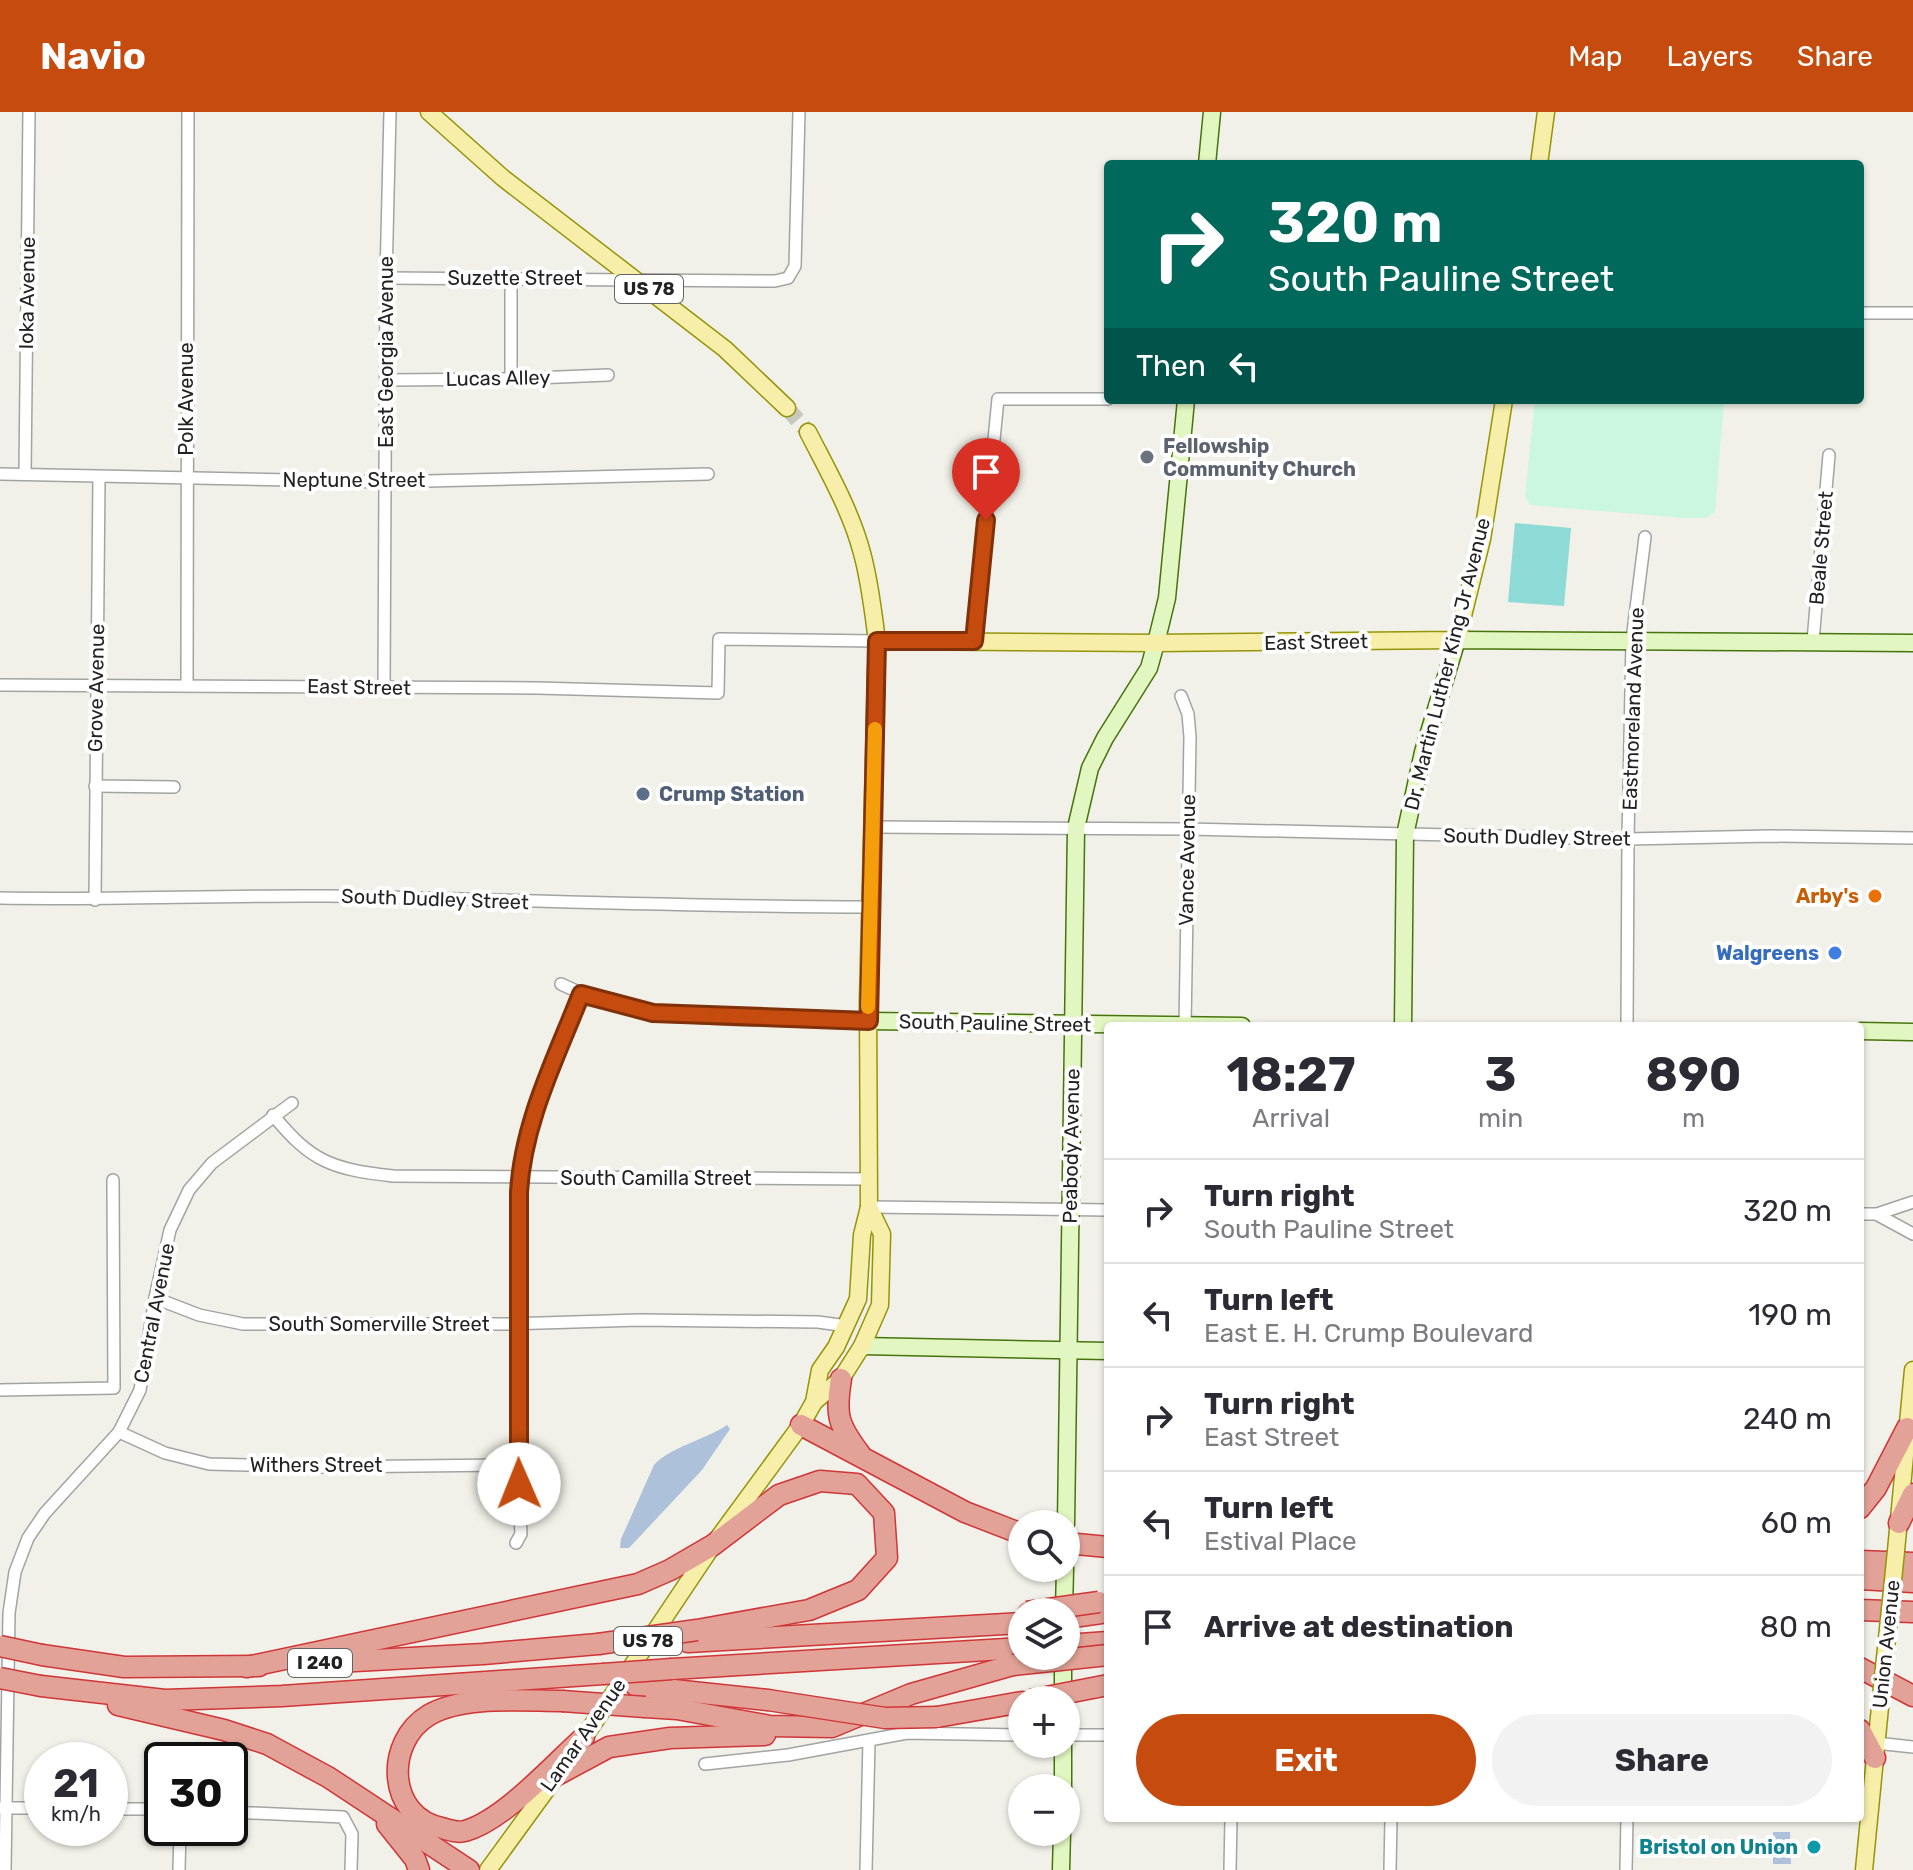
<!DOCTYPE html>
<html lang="en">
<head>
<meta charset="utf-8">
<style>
	body { margin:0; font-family:Rubik,sans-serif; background:#f2f2f3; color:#2b2b33; height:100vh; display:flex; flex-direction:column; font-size:30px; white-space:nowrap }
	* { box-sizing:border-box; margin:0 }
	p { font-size:26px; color:#7c7c81 }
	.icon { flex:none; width:44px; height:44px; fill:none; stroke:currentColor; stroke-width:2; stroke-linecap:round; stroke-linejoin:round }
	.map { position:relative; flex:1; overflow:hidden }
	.details { position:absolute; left:1104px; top:910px; width:760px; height:800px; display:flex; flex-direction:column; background:#fff; border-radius:8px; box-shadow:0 2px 6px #0004 }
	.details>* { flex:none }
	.banner { position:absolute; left:1104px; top:48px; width:760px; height:244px; border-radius:8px; box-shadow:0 2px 6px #0004; background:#00695c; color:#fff; overflow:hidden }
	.tools { position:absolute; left:1008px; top:1398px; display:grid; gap:16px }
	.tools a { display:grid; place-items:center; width:72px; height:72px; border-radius:50%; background:#fff; box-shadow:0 2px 6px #0004; font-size:40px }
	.speed { position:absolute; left:24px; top:1630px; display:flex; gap:16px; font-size:40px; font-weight:700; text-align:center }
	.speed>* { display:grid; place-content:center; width:104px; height:104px; border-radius:50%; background:#fff; box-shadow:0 2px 6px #0004; line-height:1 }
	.speed small { font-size:20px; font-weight:400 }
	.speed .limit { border:4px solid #111; border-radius:12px; background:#fff; color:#111 }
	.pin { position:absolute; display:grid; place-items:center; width:68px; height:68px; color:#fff; margin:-82px -34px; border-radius:50% 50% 50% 0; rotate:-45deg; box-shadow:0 0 8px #0007 }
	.pin .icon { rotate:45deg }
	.me { position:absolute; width:88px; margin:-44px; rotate:359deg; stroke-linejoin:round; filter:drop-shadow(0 0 6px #0008) }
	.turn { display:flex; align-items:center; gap:28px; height:168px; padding:0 32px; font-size:36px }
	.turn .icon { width:104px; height:104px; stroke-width:2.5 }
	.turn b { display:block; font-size:56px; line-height:68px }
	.then { display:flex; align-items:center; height:76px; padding:0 32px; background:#0003; gap:16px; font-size:30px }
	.eta { display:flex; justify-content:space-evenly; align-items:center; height:136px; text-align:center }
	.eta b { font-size:48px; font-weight:700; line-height:56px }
	.cta { display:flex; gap:16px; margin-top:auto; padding:16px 32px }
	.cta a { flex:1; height:92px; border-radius:48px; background:#c54b0e; color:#fff; font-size:32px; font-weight:700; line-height:92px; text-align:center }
	.cta a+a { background:#f2f2f3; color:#2b2b33 }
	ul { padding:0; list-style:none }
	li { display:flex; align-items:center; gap:24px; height:104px; padding:0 32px; border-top:2px solid #e1e1e2 }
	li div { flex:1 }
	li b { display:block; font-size:30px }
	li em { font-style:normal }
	header { display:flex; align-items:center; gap:48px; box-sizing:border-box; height:112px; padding:0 40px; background:#c54b0e; color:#fff }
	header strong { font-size:38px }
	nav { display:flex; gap:44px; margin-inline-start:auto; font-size:28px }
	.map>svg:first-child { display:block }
	.park { fill:#caf7dd }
	.pitch { fill:#8ddad6 }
	.water { fill:#adc1db }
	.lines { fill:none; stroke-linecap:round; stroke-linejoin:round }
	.primary-tunnel { stroke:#c8c8c1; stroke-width:16; stroke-dasharray:16 8; stroke-linecap:butt }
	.street-casing { stroke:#a3a3a3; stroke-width:14 }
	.secondary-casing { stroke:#47740d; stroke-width:19 }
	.primary-casing { stroke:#95950a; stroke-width:19 }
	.highway-casing { stroke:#d03537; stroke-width:23 }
	.street { stroke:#fff; stroke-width:11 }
	.secondary { stroke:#e2f6c2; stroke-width:16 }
	.primary { stroke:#f6eea9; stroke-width:16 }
	.highway { stroke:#e2a297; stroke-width:20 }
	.primary-bridge-casing { stroke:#95950a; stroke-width:19; stroke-linecap:butt }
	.highway-bridge-casing { stroke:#d03537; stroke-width:23; stroke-linecap:butt }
	.primary-bridge { stroke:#f6eea9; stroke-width:16 }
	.highway-bridge { stroke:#e2a297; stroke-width:20 }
	.route-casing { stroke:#803109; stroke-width:20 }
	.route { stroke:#c54b0e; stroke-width:14 }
	.slow { stroke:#f59e0b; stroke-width:14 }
	.worship-dot { fill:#6b7280; stroke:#fff; stroke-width:3 }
	.service-dot { fill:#5c6f8a; stroke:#fff; stroke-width:3 }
	.food-dot { fill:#e8710a; stroke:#fff; stroke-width:3 }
	.shop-dot { fill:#3f7fe0; stroke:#fff; stroke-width:3 }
	.culture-dot { fill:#0f9aa8; stroke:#fff; stroke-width:3 }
	.labels { text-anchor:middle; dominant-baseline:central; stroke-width:8; stroke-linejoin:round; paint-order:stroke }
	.shield { fill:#fff; stroke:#646464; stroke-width:2 }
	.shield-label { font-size:18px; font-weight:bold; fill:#222 }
	.street-label { font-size:20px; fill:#222; stroke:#fff }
	.worship-label { font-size:20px; font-weight:bold; fill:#5b616d; stroke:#fff; text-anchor:start }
	.service-label { font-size:20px; font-weight:bold; fill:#4e5e75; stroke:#fff; text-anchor:start }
	.food-label { font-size:20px; font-weight:bold; fill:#c56008; stroke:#fff; text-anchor:end }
	.shop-label { font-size:20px; font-weight:bold; fill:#366cbe; stroke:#fff; text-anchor:end }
	.culture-label { font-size:20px; font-weight:bold; fill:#0d838f; stroke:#fff; text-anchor:end }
</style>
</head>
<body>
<header>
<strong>Navio</strong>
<nav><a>Map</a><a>Layers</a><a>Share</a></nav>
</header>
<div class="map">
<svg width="1913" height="1758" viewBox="0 0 1913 1758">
	<rect width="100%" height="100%" fill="#f1f1e9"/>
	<polygon class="park" points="1535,288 1724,288 1715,400 1706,406 1685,406 1530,393 1525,384"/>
	<polygon class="pitch" points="1515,411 1571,416 1564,494 1508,490"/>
	<g class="water">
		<path d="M727,1313L730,1317L702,1358L629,1436H620L621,1427L654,1353C670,1335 705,1328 727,1313Z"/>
		<polygon points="1773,1720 1790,1720 1791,1752 1773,1752"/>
	</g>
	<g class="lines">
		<polyline class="primary-tunnel" points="787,296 808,320"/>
		<g class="street-casing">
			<g id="street">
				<polyline points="386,166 775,169 788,166 795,154 799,0"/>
				<polyline points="1860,201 1913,201"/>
				<polyline points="511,267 511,165"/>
				<polyline points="387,268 511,267 608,263"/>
				<polyline points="0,362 386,370 708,362"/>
				<polyline points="25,362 29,0"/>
				<polyline points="974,529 998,287 1108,287"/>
				<polyline points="1813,529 1829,343"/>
				<polyline points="0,573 537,576 718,581 719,527 877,529"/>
				<polyline points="187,573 188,0"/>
				<polyline points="384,575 386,166 390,0"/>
				<polyline points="1181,584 1188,602 1190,625 1185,914"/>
				<polyline points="95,674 174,675"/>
				<polyline points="872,715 1188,717 1628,727 1771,724 1913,726"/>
				<path d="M0,786C110,788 219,783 328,784C509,787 689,795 870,795"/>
				<polyline points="95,788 99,365"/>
				<path d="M561,872C652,917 769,906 869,909"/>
				<polyline points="1627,914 1628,727 1632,528 1645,425"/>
				<path d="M273,1003C312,1051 333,1057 393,1064L868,1067"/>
				<polyline points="869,1095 1108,1098"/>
				<polyline points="1860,1102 1877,1102 1913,1090"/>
				<polyline points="1878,1103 1913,1122"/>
				<polyline points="155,1186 199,1203 243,1212 507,1212 639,1208 818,1210 847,1214"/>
				<polyline points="0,1278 114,1276 113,1068"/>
				<polyline points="119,1320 165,1341 209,1352 325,1355 505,1353 517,1348"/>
				<path d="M516,1431L521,1422L517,1348L519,1080C523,1010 555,946 581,882"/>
				<polyline points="1066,1623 1108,1623"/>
				<polyline points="1876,1631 1913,1635"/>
				<polyline points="705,1652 788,1643 907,1621 1022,1623"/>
				<polyline points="0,1696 42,1696"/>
				<polyline points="110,1697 162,1697"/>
				<polyline points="230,1700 343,1705 352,1722 351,1758"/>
				<polyline points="5,1758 9,1501 15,1460 28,1426 45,1401 119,1320 140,1278 155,1186 170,1118 189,1078 212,1051 292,991"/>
				<polyline points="179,1758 180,1716"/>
				<polyline points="866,1758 869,1629"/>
				<polyline points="1230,1758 1231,1706"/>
				<polyline points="1390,1758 1391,1706"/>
				<polyline points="1626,1758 1627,1706"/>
			</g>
		</g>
		<g class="secondary-casing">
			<g id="secondary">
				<polyline points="1207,52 1212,0"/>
				<polyline points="869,909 1242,914"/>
				<polyline points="1403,914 1405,723 1423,640 1457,528 1913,531"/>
				<polyline points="1860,919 1913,920"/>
				<polyline points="862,1234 1108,1239"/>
				<polyline points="1066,1412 1076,716 1090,656 1105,626 1149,556 1156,531 1167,486 1186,288"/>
				<polyline points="1064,1500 1065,1456"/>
				<polyline points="1063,1544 1063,1588"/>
				<polyline points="1063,1676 1063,1632"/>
				<polyline points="1061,1758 1062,1720"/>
			</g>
		</g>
		<g class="primary-casing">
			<g id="primary">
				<polyline points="429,0 503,66 725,237 787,296"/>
				<polyline points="1539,52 1546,0"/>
				<polyline points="877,529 1156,531 1457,528 1482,427 1504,288"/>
				<polyline points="814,1290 841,1267 862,1234 880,1193 882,1122 869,1095"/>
				<polyline points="1896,1439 1913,1258"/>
				<path d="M579,1633L713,1433L801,1313L814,1290L820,1258L836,1235L858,1187L862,1123L869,1095L868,889L877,529C873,499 870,470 862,441C851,399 828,359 808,320"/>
				<polyline points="488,1758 563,1655"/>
				<polyline points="1864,1758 1881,1585"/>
			</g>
		</g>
		<g class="highway-casing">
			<g id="highway">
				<path d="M841,1267C835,1303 838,1313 860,1342"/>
				<polyline points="801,1313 965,1400 1022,1422"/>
				<polyline points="1860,1396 1876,1376 1907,1316"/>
				<polyline points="1899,1411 1913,1382"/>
				<polyline points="1066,1431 1108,1435"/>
				<polyline points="1860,1449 1913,1451"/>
				<polyline points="1860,1467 1913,1470"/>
				<polyline points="1860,1498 1913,1500"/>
				<polyline points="1066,1506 1108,1500"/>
				<polyline points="688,1530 1022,1511"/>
				<polyline points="1066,1533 1108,1530"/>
				<polyline points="42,1543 124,1555 259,1554"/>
				<polyline points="319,1551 483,1542 598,1532"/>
				<polyline points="247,1555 638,1472 670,1458 713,1433 779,1383 820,1369 857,1372 884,1401 887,1446 858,1478 809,1498 697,1518"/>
				<polyline points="1860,1556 1913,1584"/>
				<polyline points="672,1557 1022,1536"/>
				<polyline points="41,1574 165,1588 282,1584 603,1562"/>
				<polyline points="636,1574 768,1588"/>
				<path d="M562,1589C523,1589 464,1583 429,1603C384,1630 387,1705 442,1716C449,1718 458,1721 465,1719C504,1708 553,1653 584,1625"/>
				<polyline points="118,1593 224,1618 267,1632 328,1665 469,1758"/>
				<polyline points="645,1595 677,1597 770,1614 832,1615 911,1582 1013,1553"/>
				<polyline points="937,1605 1022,1590"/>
				<polyline points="1860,1618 1875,1646"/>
				<polyline points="557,1663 609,1635 670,1626 765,1623"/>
				<polyline points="387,1712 415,1747 419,1758"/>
			</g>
		</g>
		<use href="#street" class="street"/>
		<use href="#secondary" class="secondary"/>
		<use href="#primary" class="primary"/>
		<use href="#highway" class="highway"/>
		<g class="primary-bridge-casing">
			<polyline id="primary-bridge" points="1881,1585 1896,1439"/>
		</g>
		<g class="highway-bridge-casing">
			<g id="highway-bridge">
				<polyline points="1027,1500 1099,1490"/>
				<polyline points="598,1532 697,1518"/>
				<polyline points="0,1534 42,1543"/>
				<polyline points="1013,1553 1108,1543"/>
				<polyline points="603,1562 672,1557"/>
				<polyline points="0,1566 41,1574"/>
				<polyline points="768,1588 885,1606 937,1605"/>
				<polyline points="1031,1588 1108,1573"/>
				<polyline points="562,1589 645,1595"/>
			</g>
		</g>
		<use href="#primary-bridge" class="primary-bridge"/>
		<use href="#highway-bridge" class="highway-bridge"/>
	</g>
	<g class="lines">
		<g class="route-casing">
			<path id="route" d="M519,1372V1080C523,1010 556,946 581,882L653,901L869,909L877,529H974L986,408"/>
		</g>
		<use href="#route" class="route"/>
		<polyline class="slow" points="868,895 875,617"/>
	</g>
	<circle class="worship-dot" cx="1147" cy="345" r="8"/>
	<circle class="service-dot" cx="643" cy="682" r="8"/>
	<circle class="food-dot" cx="1875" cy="784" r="8"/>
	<circle class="shop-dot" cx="1835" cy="841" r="8"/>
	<circle class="culture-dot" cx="1814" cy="1735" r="8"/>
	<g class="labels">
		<g class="shield">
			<rect x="615" y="163" width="68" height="28" rx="6"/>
			<rect x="614" y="1515" width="68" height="28" rx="6"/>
			<rect x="288" y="1537" width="64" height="28" rx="6"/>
		</g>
		<g class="shield-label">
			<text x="649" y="177">US 78</text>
			<text x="648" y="1529">US 78</text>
			<text x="320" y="1551">I 240</text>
		</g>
		<g class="street-label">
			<text x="515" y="166">Suzette Street</text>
			<text transform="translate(27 181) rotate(-89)">Ioka Avenue</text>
			<text transform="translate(386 240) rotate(-90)">East Georgia Avenue</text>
			<text transform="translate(498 266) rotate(-1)">Lucas Alley</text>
			<text transform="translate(186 287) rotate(-90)">Polk Avenue</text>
			<text x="354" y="368">Neptune Street</text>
			<text transform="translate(1821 436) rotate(-85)">Beale Street</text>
			<text transform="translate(1316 530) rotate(-1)">East Street</text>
			<text transform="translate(1447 552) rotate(-76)">Dr. Martin Luther King Jr Avenue</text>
			<text transform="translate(359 575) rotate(1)">East Street</text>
			<text transform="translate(96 576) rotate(-89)">Grove Avenue</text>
			<text transform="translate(1633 597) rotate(-88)">Eastmoreland Avenue</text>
			<text transform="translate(1537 725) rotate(1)">South Dudley Street</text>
			<text transform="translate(1187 748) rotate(-89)">Vance Avenue</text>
			<text transform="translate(435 787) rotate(2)">South Dudley Street</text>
			<text transform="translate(995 911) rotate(1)">South Pauline Street</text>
			<text transform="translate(1071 1034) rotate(-89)">Peabody Avenue</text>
			<text x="656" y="1066">South Camilla Street</text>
			<text transform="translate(154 1201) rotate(-79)">Central Avenue</text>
			<text x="379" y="1212">South Somerville Street</text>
			<text x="316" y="1353">Withers Street</text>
			<text transform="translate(1886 1532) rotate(-84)">Union Avenue</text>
			<text transform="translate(583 1623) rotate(-55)">Lamar Avenue</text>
		</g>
		<g class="worship-label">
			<text x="1163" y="334">Fellowship<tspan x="1163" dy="23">Community Church</tspan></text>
		</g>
		<g class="service-label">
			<text x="659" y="682">Crump Station</text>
		</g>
		<g class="food-label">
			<text x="1859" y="784">Arby's</text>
		</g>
		<g class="shop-label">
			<text x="1819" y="841">Walgreens</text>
		</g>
		<g class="culture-label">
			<text x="1798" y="1735">Bristol on Union</text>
		</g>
	</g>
</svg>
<div class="tools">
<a><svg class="icon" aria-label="search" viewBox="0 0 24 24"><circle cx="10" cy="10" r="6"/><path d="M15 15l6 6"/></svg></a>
<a><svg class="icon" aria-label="layers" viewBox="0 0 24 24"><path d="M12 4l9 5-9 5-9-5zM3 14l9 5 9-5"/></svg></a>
<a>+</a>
<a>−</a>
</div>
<div class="speed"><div>21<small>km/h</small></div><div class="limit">30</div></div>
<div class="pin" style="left:986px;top:408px;background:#d93025"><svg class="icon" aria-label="arrive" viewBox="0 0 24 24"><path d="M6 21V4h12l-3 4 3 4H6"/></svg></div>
<svg class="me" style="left:519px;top:1372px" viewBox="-20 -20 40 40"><circle r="19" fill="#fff"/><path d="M0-13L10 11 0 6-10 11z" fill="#c54b0e"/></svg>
<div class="banner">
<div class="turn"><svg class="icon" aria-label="right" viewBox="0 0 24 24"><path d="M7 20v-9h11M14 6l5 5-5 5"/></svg><div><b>320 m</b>South Pauline Street</div></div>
<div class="then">Then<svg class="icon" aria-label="left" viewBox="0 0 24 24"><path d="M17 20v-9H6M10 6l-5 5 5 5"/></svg></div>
</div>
<section class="details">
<div class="eta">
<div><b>18:27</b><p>Arrival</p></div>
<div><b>3</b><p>min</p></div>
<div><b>890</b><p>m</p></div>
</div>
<ul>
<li><svg class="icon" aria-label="right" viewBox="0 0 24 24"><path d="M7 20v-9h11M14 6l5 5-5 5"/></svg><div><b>Turn right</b><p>South Pauline Street</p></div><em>320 m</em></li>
<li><svg class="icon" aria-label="left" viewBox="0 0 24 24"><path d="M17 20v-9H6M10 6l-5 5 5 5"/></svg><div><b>Turn left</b><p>East E. H. Crump Boulevard</p></div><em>190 m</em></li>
<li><svg class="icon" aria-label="right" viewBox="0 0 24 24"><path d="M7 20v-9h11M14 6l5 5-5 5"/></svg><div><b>Turn right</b><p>East Street</p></div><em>240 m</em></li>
<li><svg class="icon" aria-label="left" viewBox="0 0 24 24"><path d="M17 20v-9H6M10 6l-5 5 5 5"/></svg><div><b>Turn left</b><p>Estival Place</p></div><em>60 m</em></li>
<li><svg class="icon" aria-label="arrive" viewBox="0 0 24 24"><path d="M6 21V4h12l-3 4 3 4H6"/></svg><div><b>Arrive at destination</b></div><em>80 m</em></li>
</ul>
<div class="cta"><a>Exit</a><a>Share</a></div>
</section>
</div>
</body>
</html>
